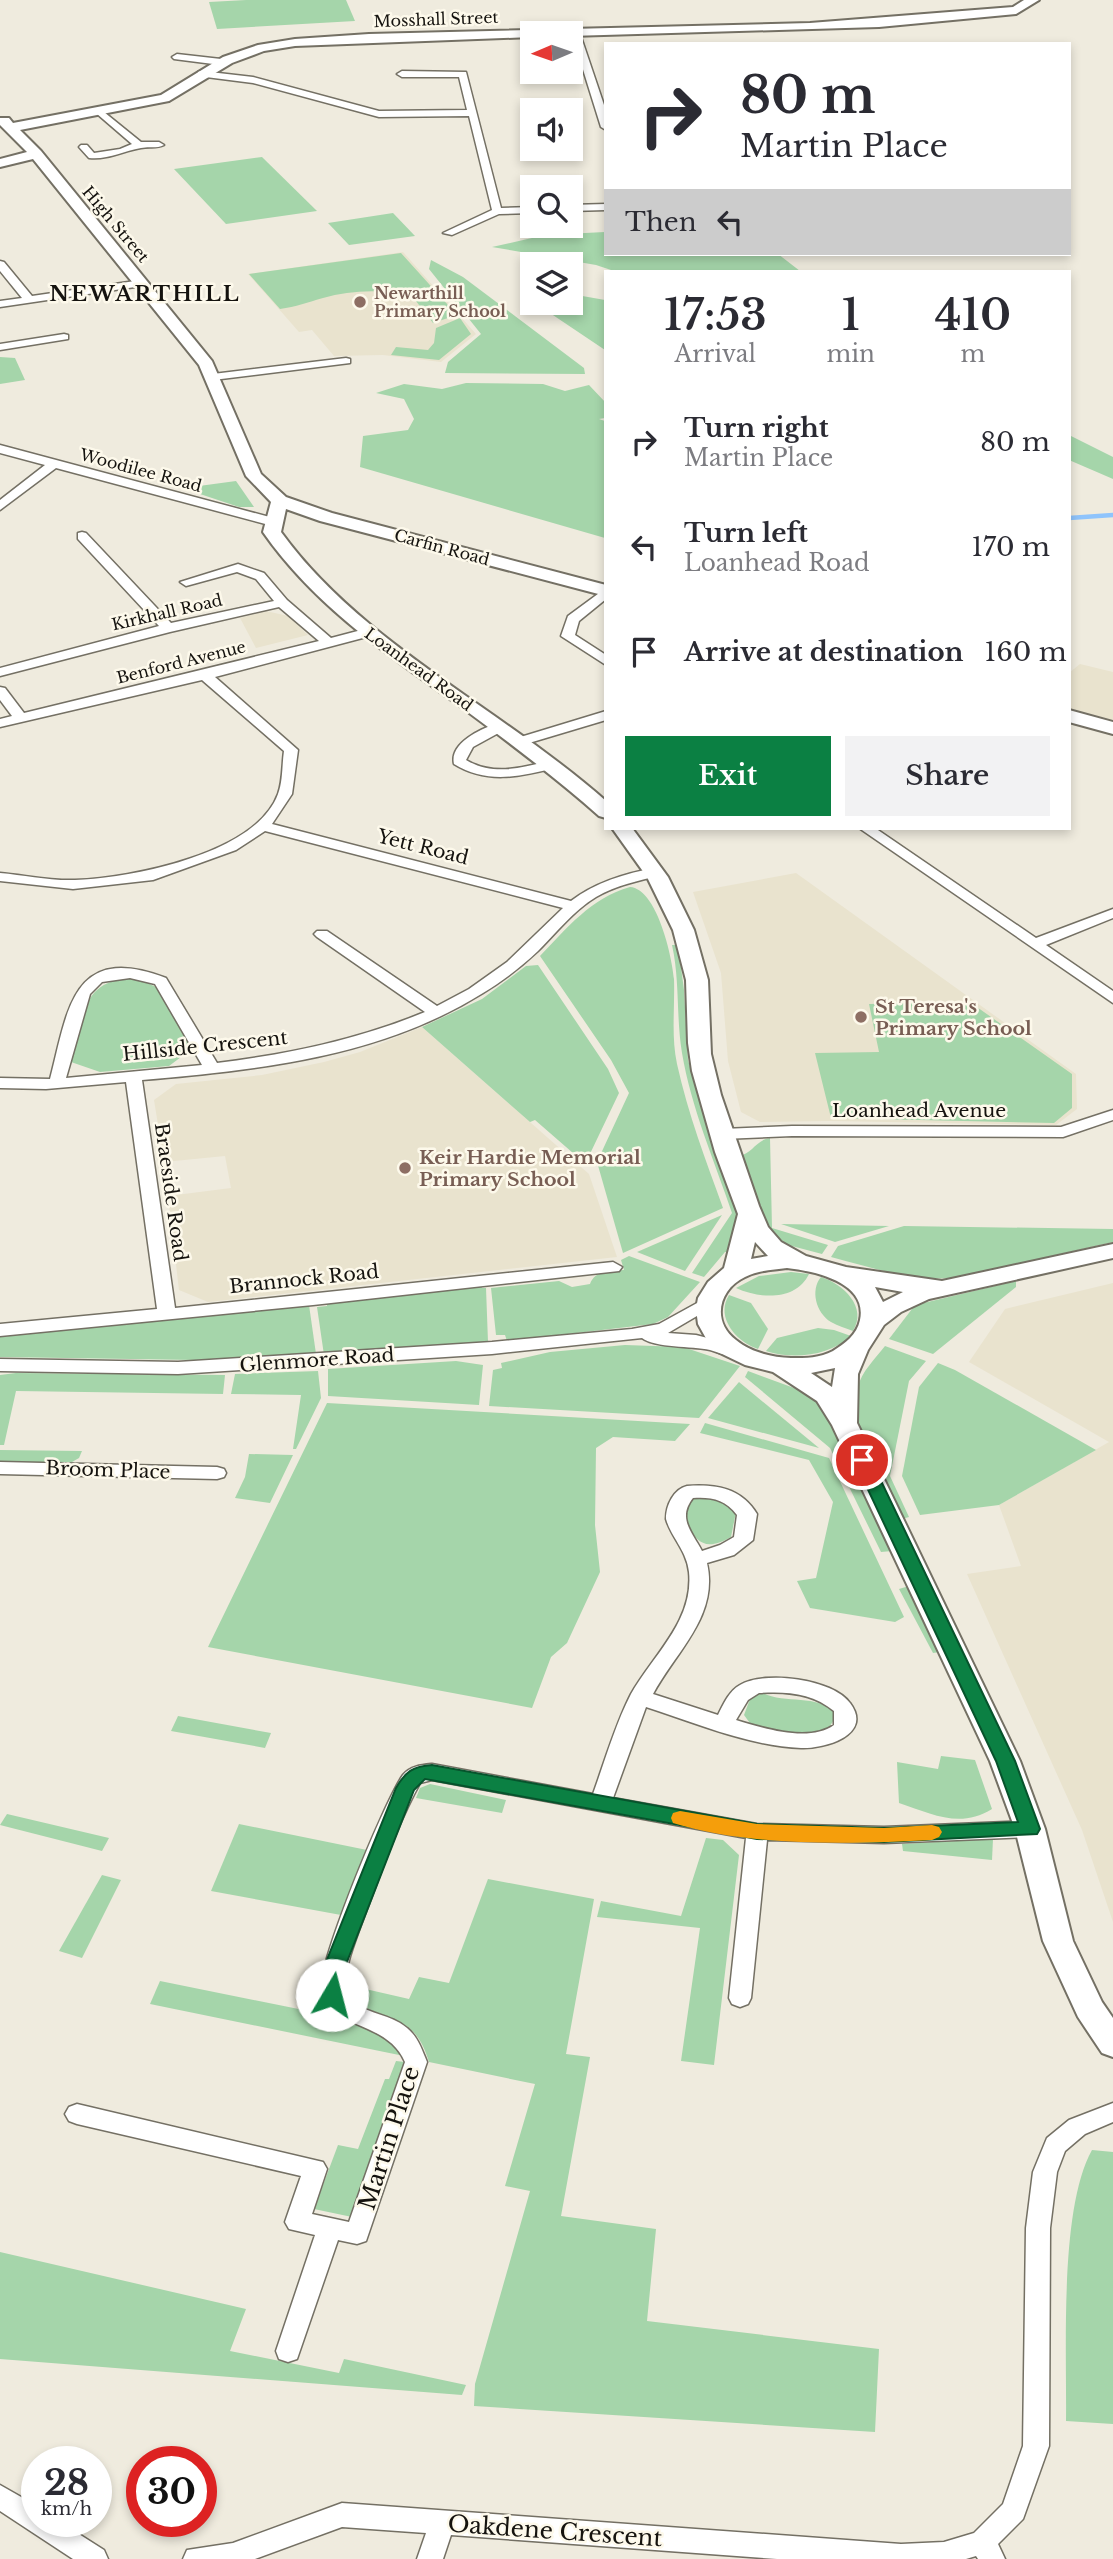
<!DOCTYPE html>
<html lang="en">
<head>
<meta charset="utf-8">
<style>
	body { margin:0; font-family:"Libre Baskerville",serif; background:#f2f2f3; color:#2b2b33; height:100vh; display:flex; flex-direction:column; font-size:26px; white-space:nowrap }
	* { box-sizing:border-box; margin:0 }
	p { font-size:23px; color:#7c7c81 }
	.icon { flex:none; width:38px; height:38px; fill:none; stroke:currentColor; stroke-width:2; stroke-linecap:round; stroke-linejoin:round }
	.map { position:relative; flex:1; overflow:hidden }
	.side { position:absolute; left:604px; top:270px; width:467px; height:560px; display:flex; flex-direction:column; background:#fff; border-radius:0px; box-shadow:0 4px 10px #0003 }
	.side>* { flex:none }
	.hud { position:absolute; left:604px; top:42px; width:467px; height:214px; border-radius:0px; box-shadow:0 4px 10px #0003; background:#fff; color:#2b2b33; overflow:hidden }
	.needle { width:46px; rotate:268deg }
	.tools { position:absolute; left:520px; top:21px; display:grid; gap:14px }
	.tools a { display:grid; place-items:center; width:63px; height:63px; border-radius:0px; background:#fff; box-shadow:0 4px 10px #0003; font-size:35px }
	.speed { position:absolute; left:21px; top:2446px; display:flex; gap:14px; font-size:35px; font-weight:700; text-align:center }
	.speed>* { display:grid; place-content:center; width:91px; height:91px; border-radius:50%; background:#fff; box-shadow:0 4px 10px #0003; line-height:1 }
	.speed small { font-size:18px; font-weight:400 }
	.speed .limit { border:10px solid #d22; background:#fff; color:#111 }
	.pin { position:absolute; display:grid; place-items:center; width:60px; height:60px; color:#fff; margin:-30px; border:4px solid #fff; border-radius:50%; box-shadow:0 2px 7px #0007 }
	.me { position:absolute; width:77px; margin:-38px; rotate:8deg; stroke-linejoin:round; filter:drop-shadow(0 0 5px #0008) }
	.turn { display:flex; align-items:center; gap:24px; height:147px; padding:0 21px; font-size:32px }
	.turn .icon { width:91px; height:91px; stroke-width:2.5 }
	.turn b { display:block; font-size:49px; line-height:60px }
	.then { display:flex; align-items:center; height:66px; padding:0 21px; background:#0003; gap:14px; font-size:26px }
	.eta { display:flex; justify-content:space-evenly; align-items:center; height:119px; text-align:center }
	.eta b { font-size:42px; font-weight:600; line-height:49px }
	.button { display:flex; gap:14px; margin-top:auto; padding:14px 21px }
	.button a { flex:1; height:80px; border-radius:0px; background:#0b8043; color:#fff; font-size:28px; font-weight:600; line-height:80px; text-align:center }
	.button a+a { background:#f2f2f3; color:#2b2b33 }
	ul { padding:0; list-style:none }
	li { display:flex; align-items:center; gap:21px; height:105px; padding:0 21px }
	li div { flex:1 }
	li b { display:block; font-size:26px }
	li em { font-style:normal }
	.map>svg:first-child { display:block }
	.built { fill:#e9e3ce }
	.green { fill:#a5d5aa }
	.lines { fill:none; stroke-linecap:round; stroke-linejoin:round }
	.stream { stroke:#8fc4fc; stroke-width:4.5 }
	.street-casing { stroke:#747064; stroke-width:3 }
	.secondary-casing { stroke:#747064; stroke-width:4 }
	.street { fill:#fff; fill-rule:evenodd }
	.secondary { fill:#fff; fill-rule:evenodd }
	.route { fill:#0b8043; stroke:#07532c; stroke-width:2 }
	.slow { fill:#f59e0b }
	.education-dot { fill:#8d6e63; stroke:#fdf9eb; stroke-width:2.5 }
	.labels { text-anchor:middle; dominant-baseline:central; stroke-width:5; stroke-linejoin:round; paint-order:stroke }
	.far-street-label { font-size:16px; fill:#15130f; stroke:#fdf9eb }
	.far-education-label { font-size:16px; font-weight:bold; fill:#785e54; stroke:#fdf9eb; text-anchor:start }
	.street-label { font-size:19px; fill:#15130f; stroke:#fdf9eb }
	.education-label { font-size:19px; font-weight:bold; fill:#785e54; stroke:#fdf9eb; text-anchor:start }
	.far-district-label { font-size:21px; font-weight:bold; letter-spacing:2px; fill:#15130f; stroke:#fdf9eb }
	.near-street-label { font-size:23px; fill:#15130f; stroke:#fdf9eb }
</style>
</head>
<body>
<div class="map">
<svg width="1113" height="2559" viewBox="0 0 1113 2559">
	<rect width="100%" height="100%" fill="#efebde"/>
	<g class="built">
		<polygon points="403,252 476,334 441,362 383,355 334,356 312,330 299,332 248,274"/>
		<polygon points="266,611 288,616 308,635 256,648 240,618"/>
		<polygon points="1080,664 1113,672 1113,720 1069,709 1069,673"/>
		<polygon points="796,873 1076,1074 1077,1109 1056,1125 830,1121 760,1122 741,1112 728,1061 721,973 693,892"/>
		<polygon points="422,1027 589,1174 617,1257 208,1302 179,1290 168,1196 231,1188 225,1156 164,1162 154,1100 176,1084 262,1075 324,1062 360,1052"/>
		<polygon points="1113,1283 1113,1922 1082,1830 967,1574 1021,1566 999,1505 1109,1442 969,1362 1005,1309"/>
	</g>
	<g class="green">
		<polygon points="246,0 346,0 355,21 217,29 209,2"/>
		<polygon points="262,157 317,211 226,224 174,169"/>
		<polygon points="393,213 415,236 349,245 328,223"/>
		<polygon points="605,232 606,254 778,254 800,271 614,271 596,265 492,247 545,235"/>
		<path d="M401,253L457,315L433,323L412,296C383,289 351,290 323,298C308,302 296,307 280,309L249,274Z"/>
		<polygon points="431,260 463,277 584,368 585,374 445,373 448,362 481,334 429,269"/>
		<polygon points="571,294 605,300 605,350 535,303 570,303"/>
		<polygon points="460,318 471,334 439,360 391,355 396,347 428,350 434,343 436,328"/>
		<polygon points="0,357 15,358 25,380 0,384"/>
		<polygon points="466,383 543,384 565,391 589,385 606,403 605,418 599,419 605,421 605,538 360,467 363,436 408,430 414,419 404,399 376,393 404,384 442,389"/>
		<polygon points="1069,435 1113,457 1113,479 1069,460"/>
		<polygon points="236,481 254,507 239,507 191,491 199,486"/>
		<path d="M630,887C657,889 672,956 674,979C675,1007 671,1036 677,1064C688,1114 706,1161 723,1208L623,1253L597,1162L629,1093L611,1060L540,956C567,928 591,898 630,887Z"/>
		<path d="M672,945H678L684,990L688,1060L701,1105L739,1218L728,1252H725L704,1277L692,1273L732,1213C714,1160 691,1107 682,1053C676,1017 680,981 672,945Z"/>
		<polygon points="538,965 608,1069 619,1093 588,1158 581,1160 535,1120 530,1122 422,1027 482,999 526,966"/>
		<path d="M139,979L156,987L193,1048L169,1066L100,1072L71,1062C85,1016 80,976 139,979Z"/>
		<polygon points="922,1003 974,1005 1072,1074 1072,1108 1054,1123 831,1118 815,1053 879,1052 869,1004"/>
		<path d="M770,1138L772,1228L828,1245L822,1254L788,1245L767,1229L739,1156C752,1154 756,1140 770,1138Z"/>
		<polygon points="722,1215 685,1271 637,1252"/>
		<polygon points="781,1224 889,1226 835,1242"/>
		<path d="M904,1226L1113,1229V1242L954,1278C909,1281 873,1268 831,1257L838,1246Z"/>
		<path d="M629,1256L700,1282L668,1317L653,1324L507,1341L505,1335H496L491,1288L559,1281L572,1287L590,1284C595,1270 611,1271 624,1270L621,1260Z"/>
		<path d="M791,1272L809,1274C796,1301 760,1299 736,1288L759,1276Z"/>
		<path d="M821,1277C843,1284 868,1307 853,1331C846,1328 838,1326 831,1322C816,1313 810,1290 821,1277Z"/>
		<polygon points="1016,1281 1016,1287 933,1354 889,1339 915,1305"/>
		<polygon points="481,1285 482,1288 486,1288 488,1342 324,1355 317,1307 327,1306 327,1302"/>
		<path d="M729,1295L751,1303L768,1329L758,1349C736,1342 715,1317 729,1295Z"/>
		<polygon points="309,1305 316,1354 196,1360 0,1357 0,1337"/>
		<path d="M818,1328L834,1330L851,1336C829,1356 793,1360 766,1351L777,1338Z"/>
		<polygon points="625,1345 683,1347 740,1366 699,1418 489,1406 493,1370 502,1368 501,1363 550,1352"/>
		<path d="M885,1346L926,1361L909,1381L890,1476L909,1517L902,1519C885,1483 847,1427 858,1387C861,1372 876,1358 885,1346Z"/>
		<polygon points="456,1361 483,1365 479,1405 328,1396 328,1369"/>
		<polygon points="938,1363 955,1370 1096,1450 999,1505 920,1515 902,1476 919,1387"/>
		<polygon points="318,1371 321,1398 296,1449 293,1449 301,1395 231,1394 235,1374"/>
		<polygon points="748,1371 805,1392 822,1406 892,1551 881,1552 830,1448 745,1377"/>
		<polygon points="16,1373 225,1375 223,1394 16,1391 4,1445 0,1445 0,1375"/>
		<polygon points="739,1382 819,1448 708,1418"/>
		<polygon points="327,1403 690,1424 675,1441 613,1437 596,1448 595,1525 600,1572 567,1643 551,1657 532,1708 208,1647"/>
		<polygon points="705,1423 829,1458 904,1617 895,1622 810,1608 797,1581 816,1578 833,1502 809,1460 700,1433"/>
		<polygon points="0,1450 82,1451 79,1458 72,1462 0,1462"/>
		<polygon points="249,1454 293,1455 270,1503 235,1498 245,1477"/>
		<path d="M690,1497C708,1498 723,1499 736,1512L731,1537C703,1553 695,1541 683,1516Z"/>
		<polygon points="909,1586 940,1652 933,1653 899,1589"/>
		<path d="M759,1691C784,1706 816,1692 835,1713C834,1746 772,1730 752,1726L744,1715L750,1699Z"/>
		<polygon points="178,1716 271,1733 265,1748 171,1731"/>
		<path d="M941,1756L975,1760L992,1809C960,1829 932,1814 899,1803L897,1762L938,1769Z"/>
		<polygon points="430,1784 506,1800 502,1813 416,1798 420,1788"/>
		<polygon points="7,1814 109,1838 102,1851 0,1825"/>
		<polygon points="239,1824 367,1850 341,1915 211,1891"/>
		<polygon points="706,1838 723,1840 739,1855 714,2065 681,2061 700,1928 597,1917 601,1901 681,1916"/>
		<polygon points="993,1839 992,1860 903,1851 902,1844"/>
		<polygon points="102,1875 121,1880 82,1958 59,1951"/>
		<path d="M488,1879L594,1899L566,2054L590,2057L561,2216L656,2229L647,2321L879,2349L875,2432L474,2406L475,2384L530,2191L505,2186L535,2084L429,2062C425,2049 420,2037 409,2028C392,2014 350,2011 348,1985L409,1999L419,1977L449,1983Z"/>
		<polygon points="160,1981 348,2019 387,2036 404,2056 150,2004"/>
		<polygon points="396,2061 405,2062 352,2217 314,2209 338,2145 358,2149 385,2079 389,2079"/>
		<path d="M1092,2150L1113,2152V2424L1066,2421C1067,2351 1059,2209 1092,2150Z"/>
		<polygon points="0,2252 246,2309 230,2351 339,2373 344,2359 466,2385 462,2395 0,2359"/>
	</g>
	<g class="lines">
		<polyline class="stream" points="1069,518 1113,515"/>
		<g class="street-casing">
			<g id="street">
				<polygon points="575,28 579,31 606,111 606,130 601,127 571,31"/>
				<polygon points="177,54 221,59 226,62 221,65 174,59 172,57"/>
				<polygon points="201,71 253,77 379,111 467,110 459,77 402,77 397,74 402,71 466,72 501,208 532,207 532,213 499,214 452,235 443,233 492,210 469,116 379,117 253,83 198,76 198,72"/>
				<path d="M99,108L141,142H159L164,145C156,149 150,146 141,148C123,151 108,160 89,158L79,147L81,145H87L94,153L120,149L132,144L96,113V109Z"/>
				<polygon points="606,204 606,210 570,211 570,205"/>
				<polygon points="0,261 4,262 32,296 142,280 147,283 142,286 0,307 0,301 22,298 0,271"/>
				<polygon points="64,334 68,335 68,339 0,350 0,344"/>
				<polygon points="346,358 350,359 350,363 213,380 207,377 213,374"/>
				<polygon points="0,445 277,519 279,522 273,526 56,468 0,510 0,500 45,465 0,453"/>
				<path d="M82,532L86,533L171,623L274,601L256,579L237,572L186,586L180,582L238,564L264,573L287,600L331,638L369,628L376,632L374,635L215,677L298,750L292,794L272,824L571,901C596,882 626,873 656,868L663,872L661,875C638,881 617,885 596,897C573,911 557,932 538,951C521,967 503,981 483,993C381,1057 259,1070 142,1080L175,1308L613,1262L622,1267L619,1271L313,1305L0,1336V1324L157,1309L126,1082L46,1089L0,1088V1078L50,1079C68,1010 72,942 166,978L217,1063C289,1054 357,1040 425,1012L317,937L314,934L317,931H327L437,1006L469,989L507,962L563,908L265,831L236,850L153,880L73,889L0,881V873C24,875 50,881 75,880C131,878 256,854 278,794C283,781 282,764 284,751L202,680L0,727V719L12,716L0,700V687L5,688L24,713L319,641L279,607L170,632L0,676V668L159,626L78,539V533ZM130,978L155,984L202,1065L66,1078L90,994L102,982Z"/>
				<polygon points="606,588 606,599 579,621 575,635 606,655 606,665 561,636 568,616"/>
				<polygon points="606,711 606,720 519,746 512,742 514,739"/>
				<path d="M499,723L504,724V730L473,747L466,760C493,776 521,768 549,761L556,765L554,768C519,777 486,784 454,764C449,743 482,728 499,723Z"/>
				<polygon points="859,828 875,828 1036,938 1113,909 1113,918 1046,945 1113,991 1113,1003"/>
				<polygon points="1113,1110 1113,1120 1063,1137 792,1136 723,1139 715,1134 723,1129 792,1126 1061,1127"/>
				<path d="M708,1297L714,1298L717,1302L714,1306L668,1333L696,1335L738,1346L741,1350L738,1354C729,1357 720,1353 710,1350C692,1346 655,1348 642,1338L492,1354L178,1374L0,1371V1359L178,1362L492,1342L632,1329L659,1324Z"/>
				<polygon points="0,1462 217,1467 224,1469 226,1473 224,1477 217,1479 0,1474"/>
				<path d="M687,1486C716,1484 741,1488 757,1514L753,1540L734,1555L707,1563C719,1616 676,1651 653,1694L718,1715C723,1705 729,1691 740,1685C765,1670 833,1679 850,1703C874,1735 824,1749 801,1748C749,1746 696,1723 646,1707L613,1798L757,1824L884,1827L1030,1821L1038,1823L1041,1829L1038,1835L1030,1837L884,1843L767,1840L751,1998L748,2004L740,2007L732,2004L729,1998L746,1838L432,1780L420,1783C398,1823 383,1867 367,1909C357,1936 345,1964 343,1993C358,2014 389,2012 407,2028C418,2037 422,2050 427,2062L366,2241L357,2244L338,2240L297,2359L288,2362L279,2359L276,2351L315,2235L289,2229L285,2222L301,2176L77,2124L69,2121L65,2114L69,2107L77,2104L323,2162L327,2169L312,2214L349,2222L405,2062C388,2021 329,2028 321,1994C315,1969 385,1800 403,1775C410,1766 422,1765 432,1764L593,1794C605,1761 615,1725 631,1694C653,1655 694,1621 689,1572C687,1551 671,1537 666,1519C666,1505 674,1489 687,1486ZM693,1498C711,1497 725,1499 737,1515L734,1537L720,1545L702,1551C692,1532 677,1518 693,1498ZM759,1693C785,1691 813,1693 834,1711V1725C809,1743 763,1728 736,1720L748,1700Z"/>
				<polygon points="1113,2103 1113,2122 1085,2134 1065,2151 1057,2172 1050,2228 1049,2446 1023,2519 998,2544 1005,2559 978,2559 976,2556 966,2559 777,2559 451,2535 443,2559 417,2559 426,2533 342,2527 255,2559 183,2559 187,2550 233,2543 342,2503 901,2544 944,2542 974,2533 1003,2504 1023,2446 1026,2228 1033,2172 1047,2138 1069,2120"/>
				<polygon points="0,2485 37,2506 37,2522 60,2522 104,2550 108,2559 73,2559 0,2511"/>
			</g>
		</g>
		<g class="secondary-casing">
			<g id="secondary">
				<path d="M1024,0H1039L1016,14L879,27L570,36V33H532V37L295,46L264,51L232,63L169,101L20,130L41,151L212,361L261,474L286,497L332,513L606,585V596L320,521L286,509L281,532C361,643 503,710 606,801V818L599,816C554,776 506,740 457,704C385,653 314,605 263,532L271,502L246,476L199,365L33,159L0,167V159L27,152L0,125V118H9L13,123L161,95L223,57L258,45L295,39L369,34L810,23L1013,7Z"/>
				<polygon points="1069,710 1113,722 1113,734 1069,722"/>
				<path d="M612,828H632L668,877L694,930L708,980L711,1054L721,1095L759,1206L768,1227L781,1242L806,1256L846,1267L942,1281L1113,1244V1258L929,1299L901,1312L884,1325L868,1350L858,1374L857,1423L1020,1761L1045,1829L1073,1941L1102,2002L1113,2018V2057L1102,2053L1078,2017L1043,1941L1015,1829L990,1761L832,1425L817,1401L773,1372L745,1365L718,1352L708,1342L698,1324L696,1309L698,1298L708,1282L724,1268L738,1214L715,1152L692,1071L688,1043L686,980L673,930L647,877ZM755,1242L768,1256L751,1259ZM787,1268C814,1271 868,1282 860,1320C857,1335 845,1343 833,1351C820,1358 806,1358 791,1358C772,1357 752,1353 736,1340C711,1321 719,1289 745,1277C758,1270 773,1270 787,1268ZM875,1287L903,1292L883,1302ZM835,1368L832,1387L811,1373Z"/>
			</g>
		</g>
		<use href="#street" class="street"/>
		<use href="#secondary" class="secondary"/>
	</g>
	<path class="route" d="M862,1455L871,1460L1015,1761L1040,1829L1037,1834L884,1842L757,1839L425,1779L414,1790L345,1967C342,1977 343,1993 339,2001L332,2003L325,2001L320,1983L324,1967L396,1788C405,1772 413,1766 432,1765L757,1824L884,1828L1018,1822L996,1761L854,1460Z"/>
	<path class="slow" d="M680,1811L757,1824L884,1828L932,1825L939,1827L942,1832L939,1837L932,1840C853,1844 749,1847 673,1823L671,1818L673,1813Z"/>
	<g class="education-dot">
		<circle cx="360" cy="302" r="7"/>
		<circle cx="861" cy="1017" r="7"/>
		<circle cx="405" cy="1168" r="7"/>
	</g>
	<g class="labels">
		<g class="far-street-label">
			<text transform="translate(436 19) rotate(-2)">Mosshall Street</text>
			<text transform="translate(116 224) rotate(50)">High Street</text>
			<text transform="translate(141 470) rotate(15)">Woodilee Road</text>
			<text transform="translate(442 547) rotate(15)">Carfin Road</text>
			<text transform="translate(167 612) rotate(-13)">Kirkhall Road</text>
			<text transform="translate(181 662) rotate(-14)">Benford Avenue</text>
			<text transform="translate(419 669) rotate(36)">Loanhead Road</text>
		</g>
		<g class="far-education-label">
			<text x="374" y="293">Newarthill<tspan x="374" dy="18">Primary School</tspan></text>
		</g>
		<g class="street-label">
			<text transform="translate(423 847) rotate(14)">Yett Road</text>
			<text transform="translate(205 1046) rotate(-6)">Hillside Crescent</text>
			<text x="919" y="1110">Loanhead Avenue</text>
			<text transform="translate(171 1192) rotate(82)">Braeside Road</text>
			<text transform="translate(304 1279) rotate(-6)">Brannock Road</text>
			<text transform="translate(317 1360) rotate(-4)">Glenmore Road</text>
			<text transform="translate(108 1470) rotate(2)">Broom Place</text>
		</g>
		<g class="education-label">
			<text x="875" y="1006">St Teresa's<tspan x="875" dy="22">Primary School</tspan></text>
			<text x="419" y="1157">Keir Hardie Memorial<tspan x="419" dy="22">Primary School</tspan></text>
		</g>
		<g class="far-district-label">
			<text x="145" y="294">NEWARTHILL</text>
		</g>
		<g class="near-street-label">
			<text transform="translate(389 2138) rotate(-72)">Martin Place</text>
			<text transform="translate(555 2531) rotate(4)">Oakdene Crescent</text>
		</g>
	</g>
</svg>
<div class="tools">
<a><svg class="needle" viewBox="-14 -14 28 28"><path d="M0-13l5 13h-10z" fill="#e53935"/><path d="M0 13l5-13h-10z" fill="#7c7c81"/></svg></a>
<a><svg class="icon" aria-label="sound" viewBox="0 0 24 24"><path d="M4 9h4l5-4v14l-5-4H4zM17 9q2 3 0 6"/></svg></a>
<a><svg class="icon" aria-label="search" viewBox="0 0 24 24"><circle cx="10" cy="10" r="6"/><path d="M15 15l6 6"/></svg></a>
<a><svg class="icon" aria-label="layers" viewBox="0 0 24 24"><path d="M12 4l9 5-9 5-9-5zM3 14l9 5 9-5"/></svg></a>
</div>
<div class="speed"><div>28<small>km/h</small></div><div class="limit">30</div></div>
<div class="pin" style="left:862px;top:1460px;background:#d93025"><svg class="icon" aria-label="arrive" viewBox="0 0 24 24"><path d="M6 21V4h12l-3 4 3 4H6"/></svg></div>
<svg class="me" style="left:332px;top:1995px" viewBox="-20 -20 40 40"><circle r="19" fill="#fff"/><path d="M0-13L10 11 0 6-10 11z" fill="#0b8043"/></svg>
<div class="hud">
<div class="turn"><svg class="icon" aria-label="right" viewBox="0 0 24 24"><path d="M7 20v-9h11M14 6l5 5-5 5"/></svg><div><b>80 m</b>Martin Place</div></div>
<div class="then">Then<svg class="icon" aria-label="left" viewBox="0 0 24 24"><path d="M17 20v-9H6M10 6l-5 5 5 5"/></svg></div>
</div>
<section class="side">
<div class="eta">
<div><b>17:53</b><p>Arrival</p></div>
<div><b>1</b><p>min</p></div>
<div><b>410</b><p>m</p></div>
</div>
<ul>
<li><svg class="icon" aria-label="right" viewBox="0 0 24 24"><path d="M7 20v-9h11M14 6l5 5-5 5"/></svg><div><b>Turn right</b><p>Martin Place</p></div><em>80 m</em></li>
<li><svg class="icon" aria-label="left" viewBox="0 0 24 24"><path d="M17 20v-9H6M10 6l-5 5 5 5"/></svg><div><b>Turn left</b><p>Loanhead Road</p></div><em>170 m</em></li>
<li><svg class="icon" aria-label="arrive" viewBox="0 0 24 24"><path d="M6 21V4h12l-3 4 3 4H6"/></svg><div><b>Arrive at destination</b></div><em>160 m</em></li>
</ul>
<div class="button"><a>Exit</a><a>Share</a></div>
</section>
</div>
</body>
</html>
